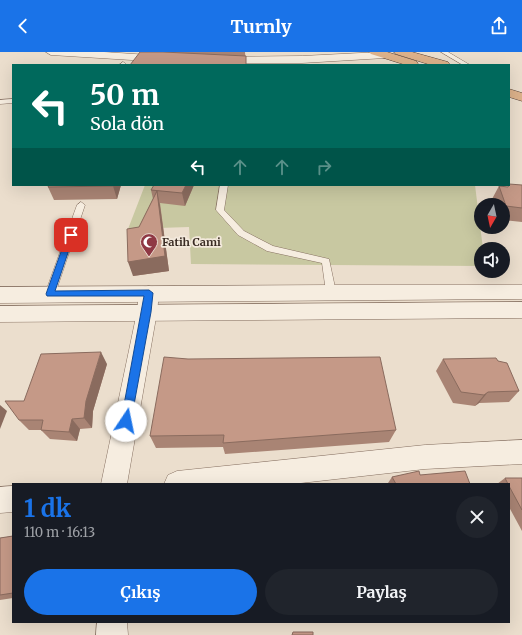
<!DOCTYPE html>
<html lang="tr">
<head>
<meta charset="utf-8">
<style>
	body { margin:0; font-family:Merriweather,serif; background:#20242c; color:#f1f3f6; height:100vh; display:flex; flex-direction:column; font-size:15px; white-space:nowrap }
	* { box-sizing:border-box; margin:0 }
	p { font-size:13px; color:#9ea1a6 }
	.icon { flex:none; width:22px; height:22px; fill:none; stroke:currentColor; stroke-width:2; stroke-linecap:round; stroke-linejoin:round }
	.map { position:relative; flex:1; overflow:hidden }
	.details { position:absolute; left:12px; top:431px; width:498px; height:140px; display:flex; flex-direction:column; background:#171b24; border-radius:0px; box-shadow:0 4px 16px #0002 }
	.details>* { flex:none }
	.banner { position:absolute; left:12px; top:12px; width:498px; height:122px; border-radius:0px; box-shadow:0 4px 16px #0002; background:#00695c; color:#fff; overflow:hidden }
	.needle { width:26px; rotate:189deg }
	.controls { position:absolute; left:474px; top:146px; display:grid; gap:8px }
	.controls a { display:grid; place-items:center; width:36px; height:36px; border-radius:50%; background:#171b24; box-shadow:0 4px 16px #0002; font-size:20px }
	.pin { position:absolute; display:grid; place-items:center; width:34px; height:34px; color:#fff; margin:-17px; border-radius:8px; box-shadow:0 2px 6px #0006 }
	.me { position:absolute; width:44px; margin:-22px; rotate:11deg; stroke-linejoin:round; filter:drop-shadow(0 0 3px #0008) }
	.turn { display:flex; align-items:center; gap:14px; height:84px; padding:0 12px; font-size:18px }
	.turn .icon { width:52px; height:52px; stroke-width:2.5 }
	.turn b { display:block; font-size:28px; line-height:34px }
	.lanes { display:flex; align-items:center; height:38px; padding:0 12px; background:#0003; justify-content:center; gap:20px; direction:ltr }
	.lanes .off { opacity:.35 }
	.round { display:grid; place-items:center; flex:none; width:42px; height:42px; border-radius:21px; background:#20242c }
	.headline { display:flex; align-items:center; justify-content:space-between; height:68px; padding:0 12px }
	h1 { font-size:24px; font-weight:700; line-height:30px; color:#1a73e8 }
	.action { display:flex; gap:8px; margin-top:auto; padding:8px 12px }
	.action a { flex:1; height:46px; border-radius:24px; background:#1a73e8; color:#fff; font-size:16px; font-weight:700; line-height:46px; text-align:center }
	.action a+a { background:#20242c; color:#f1f3f6 }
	header { display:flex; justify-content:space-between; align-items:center; height:52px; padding:0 12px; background:#1a73e8; color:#fff; font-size:18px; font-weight:700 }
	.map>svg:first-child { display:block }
	.green { fill:#c8c8a1 }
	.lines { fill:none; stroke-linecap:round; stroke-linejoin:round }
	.service-casing { stroke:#877162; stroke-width:1 }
	.minor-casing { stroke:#877162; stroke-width:1 }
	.tertiary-casing { stroke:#877162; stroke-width:1 }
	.trunk-casing { stroke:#564035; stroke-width:1 }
	.service { fill:#f6ede0; fill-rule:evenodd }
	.minor { fill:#f6ede0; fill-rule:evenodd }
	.tertiary { fill:#f6ede0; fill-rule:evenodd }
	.trunk { fill:#dcb18a; fill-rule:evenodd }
	.wall { fill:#a98474 }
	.shaded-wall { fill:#8a6b5e }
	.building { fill:#c59987; stroke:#8a6b5e }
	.route { fill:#1a73e8; stroke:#114b97 }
	.labels { text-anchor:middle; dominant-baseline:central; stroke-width:3.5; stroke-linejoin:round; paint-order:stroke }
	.poi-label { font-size:11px; font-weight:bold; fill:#392b23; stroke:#f3e9dc; text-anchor:start }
</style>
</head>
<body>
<header><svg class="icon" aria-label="back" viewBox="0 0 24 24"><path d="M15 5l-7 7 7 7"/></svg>Turnly<svg class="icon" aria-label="share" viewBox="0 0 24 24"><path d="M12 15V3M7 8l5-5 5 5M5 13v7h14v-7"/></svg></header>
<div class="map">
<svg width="522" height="583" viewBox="0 0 522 583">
	<rect width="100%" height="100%" fill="#ebdecd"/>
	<polygon class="green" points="145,133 475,133 483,197 481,197 481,214 191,212 189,175 128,177"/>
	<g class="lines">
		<g class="service-casing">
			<g id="service">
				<polygon points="441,0 448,0 470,13 463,13"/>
				<polygon points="123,10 125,11 125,13 119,13"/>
				<polygon points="13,47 13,51 0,52 0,48"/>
				<polygon points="220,133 228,133 224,158 244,179 273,194 329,207 336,240 335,243 327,243 326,240 322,211 267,199 238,183 216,158"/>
				<polygon points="81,150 85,153 55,242 54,245 46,245 45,242 77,153"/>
			</g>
		</g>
		<g class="minor-casing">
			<g id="minor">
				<polygon points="46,0 104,0 164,4 170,7 164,10 51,3"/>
				<polygon points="381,0 389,1 390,3 385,6 302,11 218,11 212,8 218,5 302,4"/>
				<polygon points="149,234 156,236 159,241 157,260 127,432 101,432 137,260 139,241 142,236"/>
				<polygon points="522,388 522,412 425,417 292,432 164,432 168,423 177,419 425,393"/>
				<polygon points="13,434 13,460 0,461 0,435"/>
				<polygon points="97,570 127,570 128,583 96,583"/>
			</g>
		</g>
		<g class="tertiary-casing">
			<g id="tertiary">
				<polygon points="331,233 522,233 522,247 0,251 0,235"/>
				<polygon points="522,250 522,266 0,270 0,254"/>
			</g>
		</g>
		<g class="trunk-casing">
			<g id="trunk">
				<polygon points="369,0 387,0 416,9 418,11 417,13 406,13 371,2"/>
				<polygon points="394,0 412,0 448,10 450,13 431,13 396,2"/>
				<polygon points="509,37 522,41 522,49 509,45"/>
			</g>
		</g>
		<use href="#service" class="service"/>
		<use href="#minor" class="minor"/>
		<use href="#tertiary" class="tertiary"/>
		<use href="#trunk" class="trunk"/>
	</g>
	<g class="wall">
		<polygon points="140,0 245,0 246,13"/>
		<polygon points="49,133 121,133 117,147 54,148 48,135"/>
		<polygon points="194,133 185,154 160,151 169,219 133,224 139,175 153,147 151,138"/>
		<polygon points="509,133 522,133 522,170 503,168 503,153 494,153 492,147 499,134 508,135"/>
		<polygon points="443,307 498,309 519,339 509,350 479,351 475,354 453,351 436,319"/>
		<polygon points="107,312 93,359 92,376 80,377 77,389 50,387 41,378 29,378 19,368 24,349"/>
		<polygon points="396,378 389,390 225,402 223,395 156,396 150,384"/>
		<polygon points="420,423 470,432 389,432 388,431 392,425"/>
		<polygon points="505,426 522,426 522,479 509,455 509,432 497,432"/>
		<polygon points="13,484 13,546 0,548 0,486"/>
	</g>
	<g class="shaded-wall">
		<polygon points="113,133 121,133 117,147 113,134"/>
		<polygon points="186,133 194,133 185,154 182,141"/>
		<polygon points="157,139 160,154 169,219 133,224 128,210"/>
		<polygon points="101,300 107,312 93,359 92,376 84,366 86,349"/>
		<polygon points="488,340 479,351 475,354 484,343"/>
		<polygon points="0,353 7,359 0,377"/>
		<polygon points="72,367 80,377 77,389 69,380"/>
	</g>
	<g class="building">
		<polygon points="140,0 163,0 246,4 246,13 130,13"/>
		<polygon points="509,132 522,133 522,156 506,154 499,134 508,135"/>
		<polygon points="49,133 113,133 113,134 48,135"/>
		<polygon points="154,133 186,133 182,141 151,138"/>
		<polygon points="157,139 165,204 128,210 127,177 139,175"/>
		<polygon points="101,300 86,349 84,366 72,367 69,380 41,378 43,368 19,368 5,349 24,349 41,302"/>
		<polygon points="164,305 188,307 380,305 396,378 223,391 224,383 150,384"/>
		<polygon points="496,306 498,309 507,311 519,339 488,340 484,343 461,340 443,307"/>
		<polygon points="419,419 420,423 465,419 470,432 396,432 392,425"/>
		<polygon points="505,426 522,426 522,458 509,434 509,432 508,432"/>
		<polygon points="13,484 13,541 0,543 0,486"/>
		<polygon points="293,580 313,580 313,583 292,583"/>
	</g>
	<polygon class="route" points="71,180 74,183 55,239 149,238 153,241 151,260 131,369 130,373 126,374 122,373 121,369 144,244 47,244 46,242 67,183"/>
	<defs>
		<g id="mosque-pin" transform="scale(0.9)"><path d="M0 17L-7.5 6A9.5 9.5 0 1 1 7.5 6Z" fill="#8f3844" stroke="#f3e9dc"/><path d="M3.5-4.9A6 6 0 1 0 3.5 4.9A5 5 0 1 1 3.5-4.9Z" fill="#fff"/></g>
	</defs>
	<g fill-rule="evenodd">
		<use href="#mosque-pin" x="149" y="190"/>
	</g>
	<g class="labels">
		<g class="poi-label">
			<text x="162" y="190">Fatih Cami</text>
		</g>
	</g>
</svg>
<div class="controls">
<a><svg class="needle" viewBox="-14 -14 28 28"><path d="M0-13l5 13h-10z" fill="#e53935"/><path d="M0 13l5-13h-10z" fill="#9ea1a6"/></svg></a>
<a><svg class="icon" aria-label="sound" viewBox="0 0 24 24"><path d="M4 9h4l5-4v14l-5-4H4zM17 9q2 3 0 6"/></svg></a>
</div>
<div class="pin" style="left:71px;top:183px;background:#d93025"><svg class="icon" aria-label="arrive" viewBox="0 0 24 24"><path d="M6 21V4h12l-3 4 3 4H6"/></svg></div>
<svg class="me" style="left:126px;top:369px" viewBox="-20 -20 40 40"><circle r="19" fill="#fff"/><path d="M0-13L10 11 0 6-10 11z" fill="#1a73e8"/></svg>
<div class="banner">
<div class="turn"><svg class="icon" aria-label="left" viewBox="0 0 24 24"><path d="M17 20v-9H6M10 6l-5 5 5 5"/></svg><div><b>50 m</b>Sola dön</div></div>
<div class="lanes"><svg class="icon" aria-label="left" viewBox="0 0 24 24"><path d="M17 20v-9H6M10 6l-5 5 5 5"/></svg><svg class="icon off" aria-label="ahead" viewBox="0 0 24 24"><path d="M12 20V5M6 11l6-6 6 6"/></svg><svg class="icon off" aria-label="ahead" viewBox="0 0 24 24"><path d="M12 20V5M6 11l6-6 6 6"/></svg><svg class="icon off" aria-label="right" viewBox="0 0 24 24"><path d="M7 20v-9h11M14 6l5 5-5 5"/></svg></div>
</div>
<section class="details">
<div class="headline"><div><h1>1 dk</h1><p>110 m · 16:13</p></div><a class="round"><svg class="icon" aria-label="close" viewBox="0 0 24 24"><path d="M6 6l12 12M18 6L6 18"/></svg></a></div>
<div class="action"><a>Çıkış</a><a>Paylaş</a></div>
</section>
</div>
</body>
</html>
